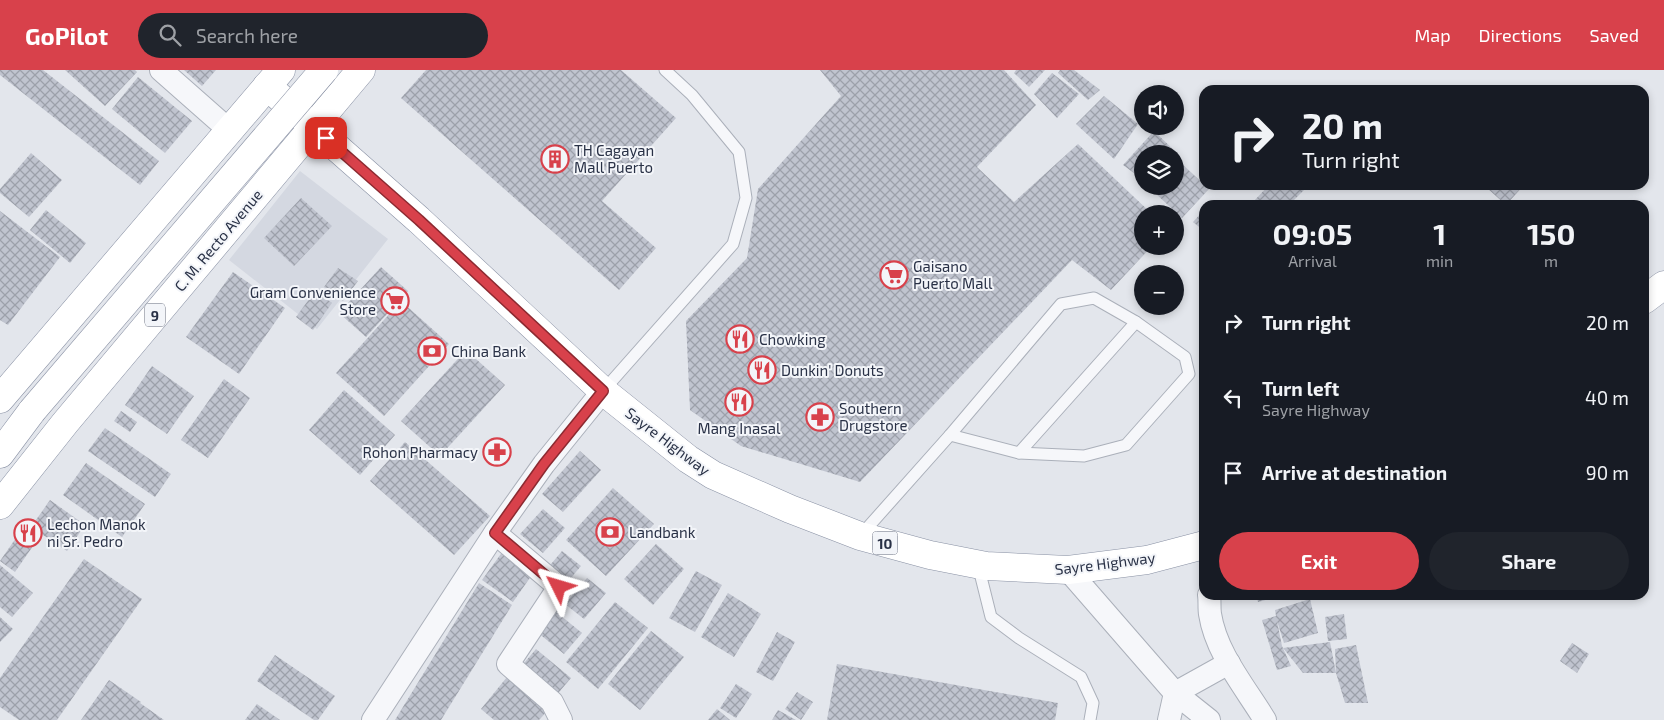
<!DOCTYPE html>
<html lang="en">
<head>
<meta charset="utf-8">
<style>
	body { margin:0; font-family:"Exo 2",sans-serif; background:#20242c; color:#f1f3f6; height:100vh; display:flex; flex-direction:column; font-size:19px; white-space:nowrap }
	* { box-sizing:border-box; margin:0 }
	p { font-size:16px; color:#9ea1a6 }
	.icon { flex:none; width:28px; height:28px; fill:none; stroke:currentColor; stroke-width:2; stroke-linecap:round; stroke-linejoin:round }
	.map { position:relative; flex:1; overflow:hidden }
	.sheet { position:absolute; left:1199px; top:130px; width:450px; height:400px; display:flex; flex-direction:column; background:#171b24; border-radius:15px; box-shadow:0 2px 8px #0003 }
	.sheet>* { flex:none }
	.top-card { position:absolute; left:1199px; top:15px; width:450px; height:105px; border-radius:15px; box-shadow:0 2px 8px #0003; background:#171b24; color:#f1f3f6; overflow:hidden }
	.buttons { position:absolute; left:1134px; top:15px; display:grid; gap:10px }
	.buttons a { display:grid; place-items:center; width:50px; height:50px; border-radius:50%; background:#171b24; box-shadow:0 2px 8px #0003; font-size:25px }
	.pin { position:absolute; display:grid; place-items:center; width:42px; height:42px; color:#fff; margin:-21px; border-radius:10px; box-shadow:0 2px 8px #0006 }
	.me { position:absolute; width:55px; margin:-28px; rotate:310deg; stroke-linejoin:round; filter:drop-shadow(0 0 4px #0008) }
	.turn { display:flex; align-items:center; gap:18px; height:105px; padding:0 20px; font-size:22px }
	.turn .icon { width:65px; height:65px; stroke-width:2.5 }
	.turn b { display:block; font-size:35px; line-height:42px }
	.eta { display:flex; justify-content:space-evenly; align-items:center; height:85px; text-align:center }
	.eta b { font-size:30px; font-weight:700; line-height:35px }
	.primary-button { display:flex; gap:10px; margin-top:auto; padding:10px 20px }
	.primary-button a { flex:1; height:58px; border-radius:30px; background:#d8414b; color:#fff; font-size:20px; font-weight:700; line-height:58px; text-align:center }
	.primary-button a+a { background:#20242c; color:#f1f3f6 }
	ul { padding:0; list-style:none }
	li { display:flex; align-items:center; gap:15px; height:75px; padding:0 20px }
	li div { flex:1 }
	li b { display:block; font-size:19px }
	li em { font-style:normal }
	header { display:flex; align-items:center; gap:30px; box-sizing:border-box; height:70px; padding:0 25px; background:#d8414b; color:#fff }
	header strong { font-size:24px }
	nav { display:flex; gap:28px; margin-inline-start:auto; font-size:18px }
	.search { width:350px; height:45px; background:#20242c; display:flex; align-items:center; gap:12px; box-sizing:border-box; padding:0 18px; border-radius:28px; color:#9ea1a6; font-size:19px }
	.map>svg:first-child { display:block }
	.built { fill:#d4d8e1 }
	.building { fill:url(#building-cross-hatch) }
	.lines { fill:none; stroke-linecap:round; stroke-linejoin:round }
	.service-casing { stroke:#abb0ba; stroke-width:13 }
	.minor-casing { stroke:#abb0ba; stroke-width:24 }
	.trunk-casing { stroke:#8991a4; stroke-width:29 }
	.service { stroke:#f6f7fa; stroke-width:11 }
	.minor { stroke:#f6f7fa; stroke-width:22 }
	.trunk { stroke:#fff; stroke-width:28 }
	.trunk-bridge-casing { stroke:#8991a4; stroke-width:29; stroke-linecap:butt }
	.trunk-bridge { stroke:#fff; stroke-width:28 }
	.route-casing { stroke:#8c2a31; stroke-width:12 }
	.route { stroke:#d8414b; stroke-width:9 }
	.labels { text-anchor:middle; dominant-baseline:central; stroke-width:4; stroke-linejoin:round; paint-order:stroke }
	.shield { fill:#f3f5f9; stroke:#666c7c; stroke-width:1 }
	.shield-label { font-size:14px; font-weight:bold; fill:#293146 }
	.poi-label { font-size:15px; fill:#293146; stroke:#f3f5f9; text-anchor:start }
	.street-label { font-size:15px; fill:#293146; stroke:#f3f5f9 }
</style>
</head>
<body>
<header>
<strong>GoPilot</strong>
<div class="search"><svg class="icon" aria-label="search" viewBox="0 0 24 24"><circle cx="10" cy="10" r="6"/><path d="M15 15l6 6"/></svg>Search here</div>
<nav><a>Map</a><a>Directions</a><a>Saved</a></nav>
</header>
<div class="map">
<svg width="1664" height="650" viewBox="0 0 1664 650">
	<defs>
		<pattern id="building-cross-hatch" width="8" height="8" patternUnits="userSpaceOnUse" patternTransform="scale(1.25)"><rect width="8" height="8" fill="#c0c4cf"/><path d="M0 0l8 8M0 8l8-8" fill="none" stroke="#9ca0aa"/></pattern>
	</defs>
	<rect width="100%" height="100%" fill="#e3e6ec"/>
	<polygon class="built" points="300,101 388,169 317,259 229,190"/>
	<g class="building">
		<polygon points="0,0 43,0 159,91 140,115 0,5"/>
		<polygon points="65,0 135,0 137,2 105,36"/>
		<polygon points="184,0 216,0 202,16"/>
		<polygon points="426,0 621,0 676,48 602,131 656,178 619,220 401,28"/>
		<polygon points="820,0 1004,0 1036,35 977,97 1014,132 1078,74 1152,144 1142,144 1142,176 1152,176 1111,220 1072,190 860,412 741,376 690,340 686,251 747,188 758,119 841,26"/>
		<polygon points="1016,0 1045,0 1029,17 1014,3"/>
		<polygon points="1060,0 1074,0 1100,20 1088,30 1058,3"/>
		<polygon points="1052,3 1079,24 1057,48 1034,24"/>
		<polygon points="138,7 192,51 165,83 112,39"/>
		<polygon points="1104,26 1138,54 1114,89 1076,54"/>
		<polygon points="1154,61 1179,85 1175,90 1175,84 1142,84 1142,109 1123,95"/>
		<polygon points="31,83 62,110 29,147 0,123 0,119"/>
		<polygon points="1182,94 1209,119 1182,148 1155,123 1161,116 1175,116 1175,101"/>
		<polygon points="1269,115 1309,115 1289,135 1258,135 1253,132"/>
		<polygon points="1490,115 1524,115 1506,135 1487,118"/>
		<polygon points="301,128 332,156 294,196 264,168"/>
		<polygon points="46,140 86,173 70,193 30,160"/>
		<polygon points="1204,140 1204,161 1193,152"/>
		<polygon points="0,141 60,187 8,255 0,250"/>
		<polygon points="381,197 408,221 366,267 339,243"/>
		<polygon points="338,198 358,211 343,231 324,217"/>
		<polygon points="233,202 285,238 239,304 186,267"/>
		<polygon points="315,221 332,233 313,260 296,247"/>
		<polygon points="401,231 449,274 384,346 336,303"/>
		<polygon points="466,280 505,315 440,386 401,351"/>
		<polygon points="152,296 194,326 167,364 125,335"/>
		<polygon points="224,309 250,328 208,388 181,370"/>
		<polygon points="344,320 395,365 360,405 309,360"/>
		<polygon points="121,341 137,352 130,362 114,351"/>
		<polygon points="105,358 171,404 155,427 88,381"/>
		<polygon points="405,372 490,446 454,485 370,411"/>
		<polygon points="580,381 601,400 563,442 542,424"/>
		<polygon points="86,393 145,434 122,467 63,425"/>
		<polygon points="613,418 654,454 606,506 566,470"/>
		<polygon points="50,430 85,455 67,481 31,457"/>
		<polygon points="543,439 565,458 543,483 520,464"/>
		<polygon points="18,465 33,476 15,502 0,491"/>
		<polygon points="656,474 684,499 653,535 624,509"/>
		<polygon points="503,481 534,502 513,532 482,510"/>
		<polygon points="562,481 581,496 565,515 546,500"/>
		<polygon points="84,489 142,529 57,650 19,650 0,637 0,608"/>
		<polygon points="0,495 33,523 12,547 0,537"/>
		<polygon points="696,501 722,515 695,562 669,548"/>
		<polygon points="587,508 606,523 584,549 565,534"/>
		<polygon points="479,513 512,535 441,650 395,650"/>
		<polygon points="728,523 761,544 734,587 701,567"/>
		<polygon points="1256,525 1277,525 1277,527 1258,532"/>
		<polygon points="1310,529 1318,563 1284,573 1277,551 1282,576 1291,596 1277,600 1262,550 1276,546 1275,540"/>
		<polygon points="615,532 648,558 598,619 566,592"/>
		<polygon points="555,541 582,563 564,584 537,562"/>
		<polygon points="1344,544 1347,569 1328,571 1325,547"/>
		<polygon points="0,547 13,559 0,572"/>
		<polygon points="651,561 684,587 640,640 608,614"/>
		<polygon points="777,562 795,572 773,611 756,602"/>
		<polygon points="1330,572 1336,603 1335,579 1356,575 1368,633 1345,633 1336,603 1303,603 1283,578"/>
		<polygon points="1572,573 1589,584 1577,603 1560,591"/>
		<polygon points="536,579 571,608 554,628 519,599"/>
		<polygon points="275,585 335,626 318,650 314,650 257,611"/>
		<polygon points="837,594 1058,633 1055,650 827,650"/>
		<polygon points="507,607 548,640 539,650 494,650 481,639"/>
		<polygon points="109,610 141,632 140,633 164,650 81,650"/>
		<polygon points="736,614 752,624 736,648 720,638"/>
		<polygon points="797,622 813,632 801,650 785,639"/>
		<polygon points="257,634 280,650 245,650"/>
		<polygon points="717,639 730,650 708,650"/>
		<polygon points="778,640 796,650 772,650"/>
	</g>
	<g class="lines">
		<g class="service-casing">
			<g id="service">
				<polygon points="1094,228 1136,252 1185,287 1189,304 1126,375 1084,386 1019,383 950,365 1061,234"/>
				<polyline points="603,321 733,174 746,128 739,82 692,25 665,0"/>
				<polyline points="1019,383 1136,252"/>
				<polyline points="861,465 950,365"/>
				<polyline points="978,495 991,547 1019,568 1081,607 1093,633 1090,650"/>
			</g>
		</g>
		<g class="minor-casing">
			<g id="minor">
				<polyline points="161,0 229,60"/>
				<polyline points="495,463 559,517 508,594 552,632 561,650"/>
				<polyline points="1068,500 1175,623 1209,650"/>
				<path d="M1209,525C1210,531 1209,538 1210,544C1216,583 1245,617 1265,650"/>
				<polyline points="373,650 495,463 544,394 603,321"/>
				<polyline points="1169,650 1175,623 1229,593"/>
			</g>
		</g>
		<g class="trunk-casing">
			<g id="trunk">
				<polyline points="267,16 419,150 603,321 688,389 713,405 790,439 860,466 930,485 986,496 1068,500 1147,490 1204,475"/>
				<polyline points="1644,230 1664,215"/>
				<polyline points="0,329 281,0"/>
				<polyline points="0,384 32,341"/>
				<polyline points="0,435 65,353 361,0"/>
			</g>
		</g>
		<use href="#service" class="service"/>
		<use href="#minor" class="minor"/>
		<use href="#trunk" class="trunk"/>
		<g class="trunk-bridge-casing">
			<polyline id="trunk-bridge" points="32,341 324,0"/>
		</g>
		<use href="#trunk-bridge" class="trunk-bridge"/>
	</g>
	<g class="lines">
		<g class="route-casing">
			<polyline id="route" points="326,68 419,150 603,321 544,394 495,463 559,517"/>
		</g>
		<use href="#route" class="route"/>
	</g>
	<defs>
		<g id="building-ring" transform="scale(1.4375)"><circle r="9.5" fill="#f3f5f9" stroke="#d8414b" stroke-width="1.5"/><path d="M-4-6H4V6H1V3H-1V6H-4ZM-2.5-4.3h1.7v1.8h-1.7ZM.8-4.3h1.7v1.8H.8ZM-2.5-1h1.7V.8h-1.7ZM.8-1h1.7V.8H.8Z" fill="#d8414b"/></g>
		<g id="supermarket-ring" transform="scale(1.4375)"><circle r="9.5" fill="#f3f5f9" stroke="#d8414b" stroke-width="1.5"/><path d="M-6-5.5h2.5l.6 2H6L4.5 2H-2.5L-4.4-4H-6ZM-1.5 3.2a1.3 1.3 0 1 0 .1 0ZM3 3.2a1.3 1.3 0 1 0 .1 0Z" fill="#d8414b"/></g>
		<g id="restaurant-ring" transform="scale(1.4375)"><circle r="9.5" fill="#f3f5f9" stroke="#d8414b" stroke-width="1.5"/><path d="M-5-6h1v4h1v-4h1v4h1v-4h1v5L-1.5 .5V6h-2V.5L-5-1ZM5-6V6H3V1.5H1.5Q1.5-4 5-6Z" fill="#d8414b"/></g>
		<g id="bank-ring" transform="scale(1.4375)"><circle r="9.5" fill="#f3f5f9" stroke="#d8414b" stroke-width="1.5"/><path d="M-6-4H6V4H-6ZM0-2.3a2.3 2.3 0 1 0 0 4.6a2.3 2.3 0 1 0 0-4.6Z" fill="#d8414b"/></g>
		<g id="pharmacy-ring" transform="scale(1.4375)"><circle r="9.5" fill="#f3f5f9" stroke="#d8414b" stroke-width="1.5"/><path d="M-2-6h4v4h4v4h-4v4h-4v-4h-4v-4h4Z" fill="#d8414b"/></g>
	</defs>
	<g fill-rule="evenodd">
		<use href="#building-ring" x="555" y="89"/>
		<use href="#supermarket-ring" x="894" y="205"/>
		<use href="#supermarket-ring" x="395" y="231"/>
		<use href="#restaurant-ring" x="740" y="269"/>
		<use href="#bank-ring" x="432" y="281"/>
		<use href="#restaurant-ring" x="762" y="300"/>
		<use href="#restaurant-ring" x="739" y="332"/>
		<use href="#pharmacy-ring" x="820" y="347"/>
		<use href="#pharmacy-ring" x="497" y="382"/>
		<use href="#bank-ring" x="610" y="462"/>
		<use href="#restaurant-ring" x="28" y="463"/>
	</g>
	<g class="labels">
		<g class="shield">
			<rect x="145" y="233.5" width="20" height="23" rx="4"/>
			<rect x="872.5" y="461.5" width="25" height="23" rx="4"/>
		</g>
		<g class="shield-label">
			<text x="155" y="245">9</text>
			<text x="885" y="473">10</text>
		</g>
		<g class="poi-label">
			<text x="574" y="80">TH Cagayan<tspan x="574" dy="17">Mall Puerto</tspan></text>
			<text x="913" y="196">Gaisano<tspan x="913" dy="17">Puerto Mall</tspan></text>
			<text x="376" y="222" text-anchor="end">Gram Convenience<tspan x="376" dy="17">Store</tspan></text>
			<text x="759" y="269">Chowking</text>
			<text x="451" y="281">China Bank</text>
			<text x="781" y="300">Dunkin' Donuts</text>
			<text x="839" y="338">Southern<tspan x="839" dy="17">Drugstore</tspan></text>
			<text x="739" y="358" text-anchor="middle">Mang Inasal</text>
			<text x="478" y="382" text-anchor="end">Rohon Pharmacy</text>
			<text x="47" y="454">Lechon Manok<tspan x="47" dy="17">ni Sr. Pedro</tspan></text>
			<text x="629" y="462">Landbank</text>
		</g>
		<g class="street-label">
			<text transform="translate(218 170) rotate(-50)">C. M. Recto Avenue</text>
			<text transform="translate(668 371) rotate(37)">Sayre Highway</text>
			<text transform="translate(1105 493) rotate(-7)">Sayre Highway</text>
		</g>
	</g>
</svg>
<div class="buttons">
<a><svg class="icon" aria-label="sound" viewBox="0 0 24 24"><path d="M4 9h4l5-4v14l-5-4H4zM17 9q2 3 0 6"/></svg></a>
<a><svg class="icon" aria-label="layers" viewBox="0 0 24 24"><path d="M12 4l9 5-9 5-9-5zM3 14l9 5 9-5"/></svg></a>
<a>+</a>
<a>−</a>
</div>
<div class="pin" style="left:326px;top:68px;background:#d93025"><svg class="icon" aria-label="arrive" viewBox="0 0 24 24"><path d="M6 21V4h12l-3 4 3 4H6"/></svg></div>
<svg class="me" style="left:559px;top:517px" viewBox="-20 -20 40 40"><path d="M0-17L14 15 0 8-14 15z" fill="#d8414b" stroke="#fff" stroke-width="4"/></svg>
<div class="top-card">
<div class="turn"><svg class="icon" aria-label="right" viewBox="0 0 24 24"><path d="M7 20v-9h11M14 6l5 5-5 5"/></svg><div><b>20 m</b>Turn right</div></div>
</div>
<section class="sheet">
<div class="eta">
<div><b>09:05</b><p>Arrival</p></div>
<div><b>1</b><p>min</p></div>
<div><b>150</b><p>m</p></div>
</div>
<ul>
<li><svg class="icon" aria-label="right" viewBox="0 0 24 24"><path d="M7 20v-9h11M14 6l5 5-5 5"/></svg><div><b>Turn right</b></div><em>20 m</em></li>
<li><svg class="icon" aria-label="left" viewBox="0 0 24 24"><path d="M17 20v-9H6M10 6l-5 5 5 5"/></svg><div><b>Turn left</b><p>Sayre Highway</p></div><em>40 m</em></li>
<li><svg class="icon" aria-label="arrive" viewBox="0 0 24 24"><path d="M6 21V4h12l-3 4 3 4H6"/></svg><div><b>Arrive at destination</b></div><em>90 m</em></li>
</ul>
<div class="primary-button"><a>Exit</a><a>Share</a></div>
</section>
</div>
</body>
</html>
